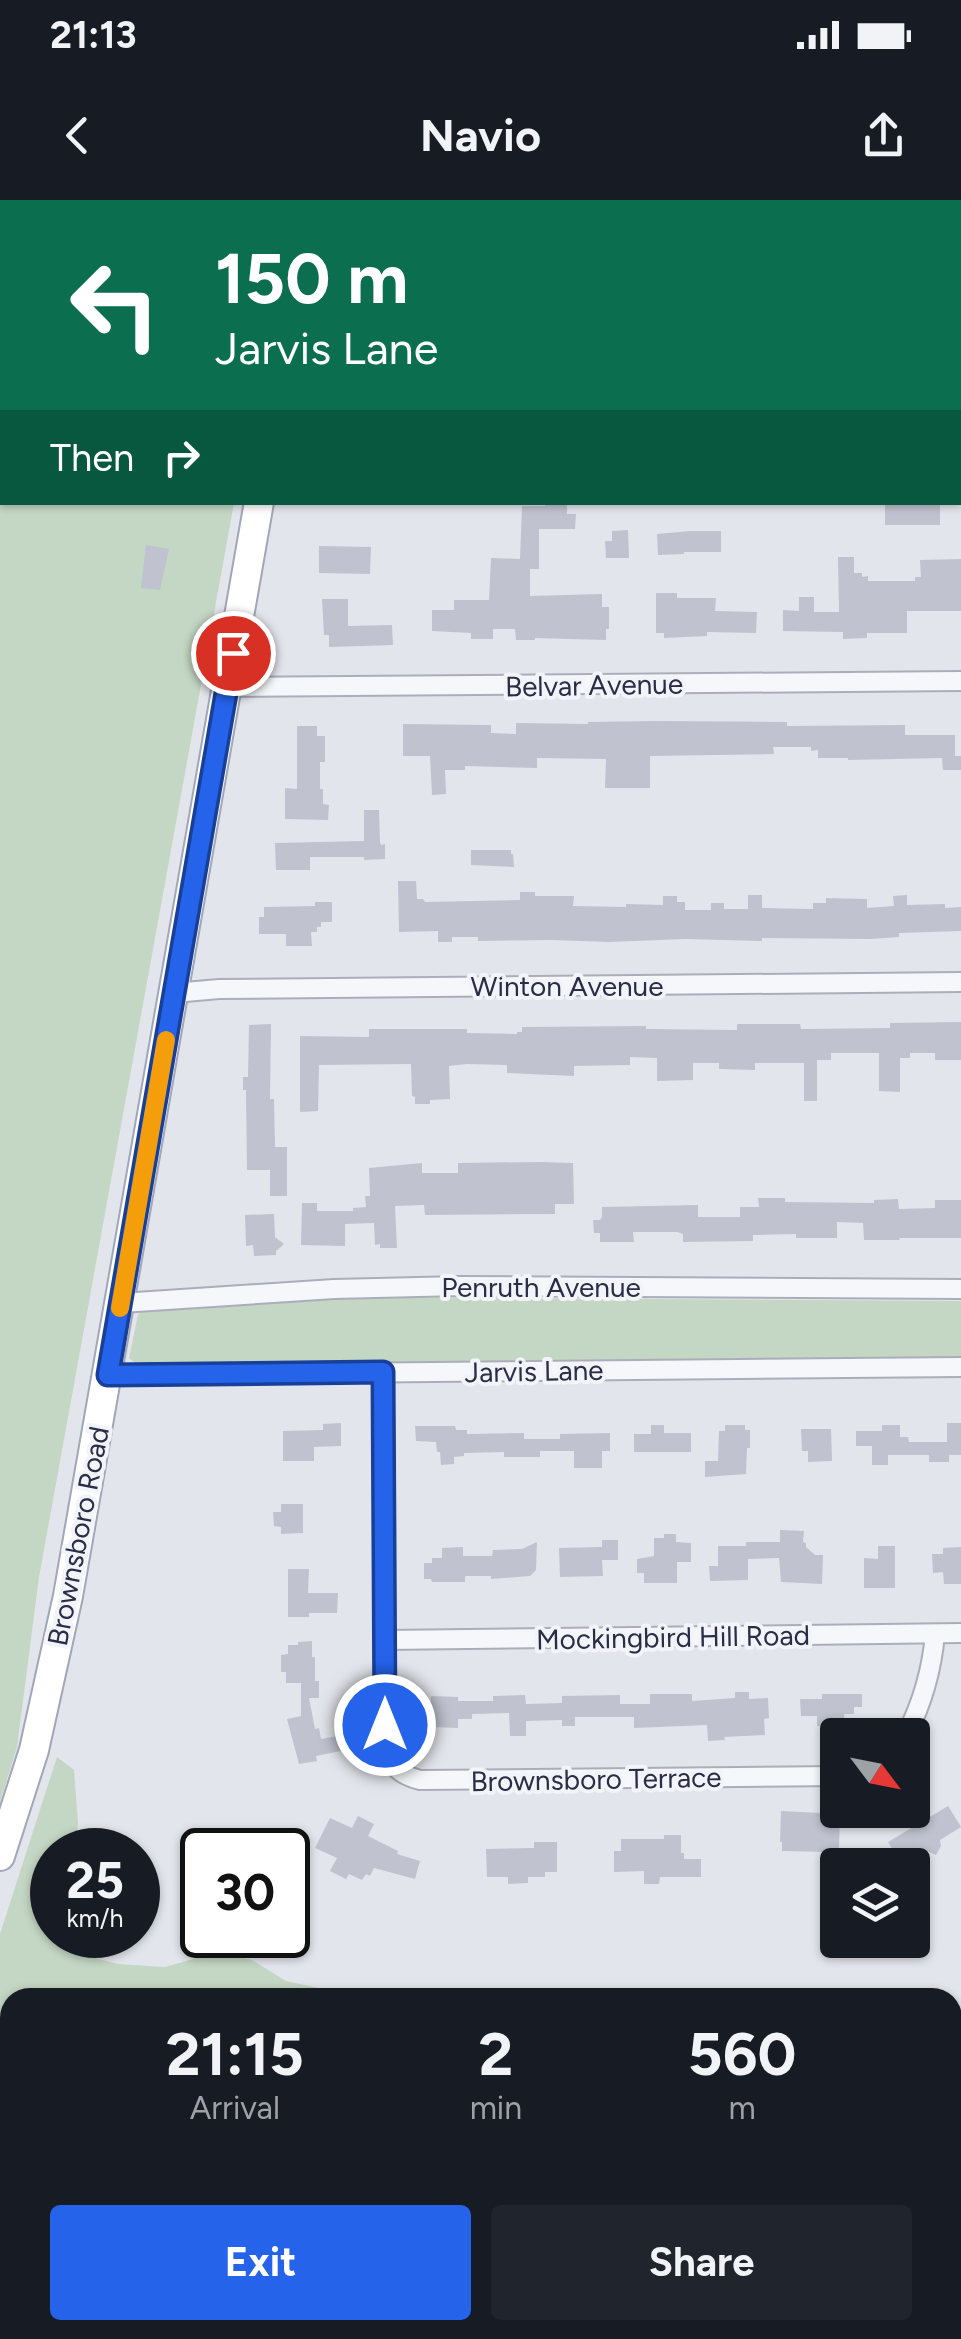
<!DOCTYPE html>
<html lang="en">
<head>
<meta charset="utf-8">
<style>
	body { margin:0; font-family:Figtree,sans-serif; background:#20242c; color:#f1f3f6; height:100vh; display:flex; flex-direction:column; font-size:38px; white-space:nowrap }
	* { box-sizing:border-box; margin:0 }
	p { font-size:32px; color:#9ea1a6 }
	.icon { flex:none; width:55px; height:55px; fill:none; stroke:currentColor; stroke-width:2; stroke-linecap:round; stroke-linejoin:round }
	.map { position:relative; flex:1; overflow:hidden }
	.side { position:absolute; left:0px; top:1788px; width:962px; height:352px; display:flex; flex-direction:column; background:#171b24; border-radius:30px 30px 0 0; box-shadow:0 2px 8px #0004 }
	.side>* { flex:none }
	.top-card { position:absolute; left:0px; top:0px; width:962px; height:305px; box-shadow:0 2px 8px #0004; background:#0b6e4f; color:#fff; overflow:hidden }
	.needle { width:65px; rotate:122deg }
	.tools { position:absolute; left:820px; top:1518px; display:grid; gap:20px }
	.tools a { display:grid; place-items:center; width:110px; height:110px; border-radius:10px; background:#171b24; box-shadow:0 2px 8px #0004; font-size:50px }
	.speed { position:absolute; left:30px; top:1628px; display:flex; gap:20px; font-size:50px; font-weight:700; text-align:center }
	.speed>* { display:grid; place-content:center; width:130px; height:130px; border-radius:50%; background:#171b24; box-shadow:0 2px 8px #0004; line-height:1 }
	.speed small { font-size:25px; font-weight:400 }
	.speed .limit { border:5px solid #111; border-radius:15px; background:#fff; color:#111 }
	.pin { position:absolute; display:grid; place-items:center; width:85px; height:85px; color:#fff; margin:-42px; border:5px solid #fff; border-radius:50%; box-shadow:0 2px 10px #0007 }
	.me { position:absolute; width:110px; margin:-55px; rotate:0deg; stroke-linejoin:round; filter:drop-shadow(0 0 8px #0008) }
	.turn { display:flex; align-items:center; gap:35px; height:210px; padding:0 50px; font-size:45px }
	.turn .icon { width:130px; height:130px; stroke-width:2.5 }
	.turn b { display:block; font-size:70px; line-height:85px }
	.then { display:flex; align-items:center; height:95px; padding:0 50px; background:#0003; gap:20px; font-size:38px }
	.eta { display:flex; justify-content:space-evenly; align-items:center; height:170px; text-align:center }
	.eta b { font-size:60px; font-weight:700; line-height:70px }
	.cta { display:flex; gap:20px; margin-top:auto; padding:20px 50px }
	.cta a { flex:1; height:115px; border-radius:10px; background:#2563eb; color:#fff; font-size:40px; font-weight:700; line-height:115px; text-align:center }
	.cta a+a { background:#20242c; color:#f1f3f6 }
	.status { display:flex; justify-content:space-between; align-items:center; height:70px; padding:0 50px; background:#171b24; direction:ltr }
	.status svg { height:28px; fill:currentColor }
	header { display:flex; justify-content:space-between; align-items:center; height:130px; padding:0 50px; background:#171b24; font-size:45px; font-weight:700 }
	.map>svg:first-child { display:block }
	.green { fill:#c4d6c4 }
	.building { fill:#c0c2cf }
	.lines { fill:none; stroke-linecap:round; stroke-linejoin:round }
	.street-casing { stroke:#abaeba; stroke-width:22 }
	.primary-casing { stroke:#a1a6b9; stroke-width:32 }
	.street { stroke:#f6f7fa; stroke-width:18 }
	.primary { stroke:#fff; stroke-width:28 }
	.route-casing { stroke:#184099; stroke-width:25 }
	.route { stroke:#2563eb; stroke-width:18 }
	.slow { stroke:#f59e0b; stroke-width:18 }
	.labels { text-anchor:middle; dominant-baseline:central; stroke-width:8; stroke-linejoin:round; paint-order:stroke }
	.street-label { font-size:28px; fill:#292d46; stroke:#f3f4f9 }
</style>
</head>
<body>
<div class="status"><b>21:13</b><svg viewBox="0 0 49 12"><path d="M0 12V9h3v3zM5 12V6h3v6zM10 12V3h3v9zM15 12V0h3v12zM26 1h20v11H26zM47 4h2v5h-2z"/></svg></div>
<header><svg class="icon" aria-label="back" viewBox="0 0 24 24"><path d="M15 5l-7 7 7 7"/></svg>Navio<svg class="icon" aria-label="share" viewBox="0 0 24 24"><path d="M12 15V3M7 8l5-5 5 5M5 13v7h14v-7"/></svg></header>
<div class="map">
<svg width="961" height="2139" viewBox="0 0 961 2139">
	<rect width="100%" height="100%" fill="#e3e5ec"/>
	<g class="green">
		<polygon points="0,165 2,165 2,302 234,303 39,1377 17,1547 0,1602"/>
		<polygon points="364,1097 961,1101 961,1157 139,1166 129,1158 138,1115 147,1106 249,1099"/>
		<polygon points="57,1557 74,1570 78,1623 74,1650 52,1650 52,1735 78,1735 87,1756 118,1764 165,1767 218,1752 252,1760 286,1781 359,1797 10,1798 10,1827 0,1820 0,1734"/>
	</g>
	<g class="building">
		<polygon points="545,302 567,302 567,314 576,314 575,329 539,329 539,369 530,369 530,396 602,394 602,407 609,407 609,429 606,429 606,440 535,438 535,440 516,440 515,429 493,429 493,439 471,439 471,433 432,431 432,410 454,410 454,400 489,400 491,358 520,359 522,306 545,306"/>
		<polygon points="885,302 940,305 940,325 885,325"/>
		<polygon points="628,330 629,358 606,358 605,341 612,341 612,331"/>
		<polygon points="690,331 721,331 721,352 684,352 684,354 658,355 657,334"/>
		<polygon points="146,345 169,349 160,390 141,388"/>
		<polygon points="319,346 371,347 370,374 319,373"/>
		<polygon points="838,357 854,357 854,373 862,373 862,377 868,376 868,381 915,381 915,377 921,377 920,360 961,359 961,411 907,411 907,433 867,433 867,438 843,439 843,432 783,431 783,410 799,411 799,397 814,397 814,412 839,412"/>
		<polygon points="656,393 677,393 677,398 716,398 715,411 757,412 756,433 707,432 707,436 664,438 664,433 656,433"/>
		<polygon points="322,399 348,399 348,426 392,425 393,445 329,447 329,435 324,435"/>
		<polygon points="655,521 787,522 787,526 905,525 905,535 955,535 955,556 961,556 961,570 943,570 942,558 848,560 848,558 818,558 818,550 811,551 811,547 773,547 774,554 650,556 650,588 605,588 606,559 537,558 537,568 465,566 465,570 445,570 446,594 432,595 430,556 403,556 403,524 491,525 491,533 516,534 516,523 588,524 588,522"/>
		<polygon points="297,526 317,526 317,536 325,536 325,562 320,562 320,589 323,589 323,604 329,605 328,620 285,619 285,588 297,589"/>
		<polygon points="364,610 379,610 380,642 381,645 385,644 385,659 364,660 364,657 310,657 310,670 276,670 275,643 364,641"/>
		<polygon points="471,650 511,650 511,654 513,654 514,667 471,665"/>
		<polygon points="398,681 416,681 417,699 423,699 425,702 520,700 520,692 535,692 535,696 574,696 573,706 626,707 626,704 663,705 663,696 677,696 677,702 685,702 685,710 711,710 711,703 724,703 724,709 748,709 748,695 762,695 762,708 813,709 813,703 826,703 826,698 867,699 867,708 894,706 893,696 907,695 907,705 945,704 945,708 961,707 961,731 899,733 899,737 871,739 762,738 762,741 685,739 609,742 551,740 478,741 478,737 452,737 452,742 438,742 438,731 399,732"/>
		<polygon points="315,702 332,702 332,722 321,722 321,727 317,727 317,732 311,732 312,746 286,746 286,734 259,734 259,717 264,717 264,707 315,706"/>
		<polygon points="961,822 961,860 935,860 935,853 910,853 910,858 900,858 900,892 879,891 879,853 831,853 831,860 817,860 817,901 804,901 804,863 755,863 755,870 719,869 719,863 693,863 693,880 657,881 657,858 630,857 630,865 574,866 574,876 507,873 507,865 467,864 449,866 450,899 430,900 430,904 415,904 415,897 412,896 411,864 319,865 318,911 300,912 300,836 369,837 369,829 467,829 467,833 517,834 517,832 522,832 522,827 646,826 646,829 737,830 737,824 800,824 801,829 890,828 890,823"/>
		<polygon points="271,824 270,899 274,899 275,947 287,947 287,996 270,996 270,970 247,970 246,890 243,890 243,877 248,877 249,825"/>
		<polygon points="541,962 573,963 574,1004 555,1004 555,1014 425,1015 424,1005 395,1006 397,1048 380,1048 380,1044 375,1045 374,1023 345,1024 345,1046 301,1045 302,1003 317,1003 317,1011 353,1011 353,1008 366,1007 365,996 370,996 369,968 422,963 422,973 458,973 458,963"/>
		<polygon points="758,998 785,998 785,1002 874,1003 874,1000 898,999 899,1009 935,1008 935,1000 961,1000 961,1038 899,1038 900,1040 864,1040 863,1023 837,1022 837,1038 796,1038 796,1034 753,1035 753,1041 683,1042 683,1034 677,1032 633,1032 634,1042 600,1042 600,1033 594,1033 593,1020 600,1020 602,1017 602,1007 698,1005 698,1017 740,1017 740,1007 759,1007"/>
		<polygon points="274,1014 275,1037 284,1044 276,1051 276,1055 254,1056 253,1045 246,1046 245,1015"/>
		<polygon points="341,1223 341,1246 314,1247 314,1261 283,1261 283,1231 323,1230 323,1224"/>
		<polygon points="947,1223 961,1223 961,1255 949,1255 949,1262 929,1262 929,1255 888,1255 888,1265 872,1265 872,1246 856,1246 856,1231 882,1231 882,1225 900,1225 900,1237 908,1237 909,1242 947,1242"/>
		<polygon points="651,1225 664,1225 664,1233 691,1233 691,1252 634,1252 634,1234 651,1234"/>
		<polygon points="725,1225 745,1225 745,1230 750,1230 750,1248 747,1248 746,1274 705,1277 705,1261 718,1261 719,1231 725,1231"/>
		<polygon points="415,1226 455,1226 456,1230 467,1230 467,1234 524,1233 524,1239 560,1239 560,1234 610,1233 610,1251 602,1251 602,1268 574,1268 574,1251 540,1251 540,1257 504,1257 504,1252 464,1253 464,1256 454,1257 454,1264 441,1265 440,1252 437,1252 436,1242 416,1241"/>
		<polygon points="801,1229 831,1229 832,1261 808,1262 808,1251 802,1251"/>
		<polygon points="281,1304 303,1304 303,1333 281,1334 281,1327 274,1326 273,1312 281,1312"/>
		<polygon points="780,1330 804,1331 803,1342 806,1343 806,1347 815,1355 823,1355 822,1384 781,1382 779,1358 748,1359 748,1380 710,1381 709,1366 718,1366 718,1346 746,1346 746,1342 780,1342"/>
		<polygon points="664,1334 676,1334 676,1342 691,1343 691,1362 677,1362 677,1383 644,1383 644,1373 637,1373 637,1359 654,1356 654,1338 664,1338"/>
		<polygon points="602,1340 618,1340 618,1360 602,1360 603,1376 560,1377 559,1348 602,1347"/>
		<polygon points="537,1342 536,1370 530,1376 491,1379 491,1376 465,1376 465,1382 432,1382 431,1379 424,1379 424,1363 432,1363 432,1358 442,1358 442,1348 463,1347 463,1356 492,1356 493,1350 522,1349"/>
		<polygon points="878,1346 895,1346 895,1388 864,1388 864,1358 878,1359"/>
		<polygon points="961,1347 961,1384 944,1384 943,1372 933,1373 932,1354 943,1354 943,1348"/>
		<polygon points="288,1369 309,1369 308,1393 338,1393 337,1413 309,1413 309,1417 288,1417"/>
		<polygon points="312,1441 312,1457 315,1457 315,1481 319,1481 319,1498 309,1498 315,1529 319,1528 321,1539 343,1535 346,1550 316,1556 317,1561 299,1564 287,1519 301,1516 301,1483 286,1483 286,1472 281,1472 281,1455 288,1454 288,1445 298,1445 298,1442"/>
		<polygon points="735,1492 749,1492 749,1499 768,1498 769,1518 764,1519 765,1535 724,1537 725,1540 708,1541 707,1525 634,1528 634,1517 575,1517 575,1526 562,1526 562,1520 526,1521 526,1536 510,1536 509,1513 472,1514 472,1519 458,1519 458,1528 433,1527 433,1519 417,1519 417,1503 431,1503 431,1496 458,1497 458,1501 493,1501 493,1496 525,1495 526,1504 562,1503 562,1496 620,1495 620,1504 650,1504 650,1494 692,1494 692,1501 735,1498"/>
		<polygon points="822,1494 862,1494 862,1507 854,1507 854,1514 844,1514 845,1526 817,1526 817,1516 801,1516 800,1499 822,1499"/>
		<polygon points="948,1606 961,1627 940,1640 941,1646 936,1655 924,1650 902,1664 888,1642"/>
		<polygon points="781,1611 840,1614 839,1648 827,1648 827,1652 782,1651 782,1642 780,1642"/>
		<polygon points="358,1616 374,1624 368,1636 398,1651 397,1654 420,1661 415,1679 374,1668 370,1676 366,1674 362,1680 349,1674 346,1679 330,1671 337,1658 315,1648 330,1618 352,1628"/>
		<polygon points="664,1635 681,1635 681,1653 684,1653 684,1659 701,1659 701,1677 660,1677 659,1684 644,1684 644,1671 614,1672 614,1651 621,1651 621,1639 664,1639"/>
		<polygon points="534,1642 557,1642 557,1672 545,1672 545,1677 528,1677 528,1683 508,1684 508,1677 487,1677 486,1649 534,1648"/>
	</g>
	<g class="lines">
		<g class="street-casing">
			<g id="street">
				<polyline points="123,0 147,2"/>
				<polyline points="960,133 961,133"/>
				<polyline points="0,145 2,145"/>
				<polyline points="227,487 961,481"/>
				<polyline points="174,793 219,789 961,782"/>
				<polyline points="121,1103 334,1089 461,1086 961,1089"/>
				<path d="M383,1173L385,1525C388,1554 387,1572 420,1580L838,1576"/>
				<polyline points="108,1175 961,1167"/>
				<polyline points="385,1440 961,1433"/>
				<path d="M906,1535C922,1504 932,1468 935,1434"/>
				<polyline points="0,1844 10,1843"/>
				<polyline points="952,1860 961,1858"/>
				<polyline points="0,2119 10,2109"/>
				<polyline points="216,2139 221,2130"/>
			</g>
		</g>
		<g class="primary-casing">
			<g id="primary">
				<polyline points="310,2 310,0"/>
				<polyline points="0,1656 34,1550 68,1396 259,302"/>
			</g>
		</g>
		<use href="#street" class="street"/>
		<use href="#primary" class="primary"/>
	</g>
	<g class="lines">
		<g class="route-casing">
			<polyline id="route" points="233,453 108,1175 383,1172 385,1525"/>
		</g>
		<use href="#route" class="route"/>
		<polyline class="slow" points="120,1108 166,840"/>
	</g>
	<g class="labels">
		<g class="street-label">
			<text transform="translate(594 485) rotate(-1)">Belvar Avenue</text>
			<text x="567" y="786">Winton Avenue</text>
			<text x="541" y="1087">Penruth Avenue</text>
			<text transform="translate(534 1171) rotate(-1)">Jarvis Lane</text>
			<text transform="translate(78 1336) rotate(-79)">Brownsboro Road</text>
			<text transform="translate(673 1437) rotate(-1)">Mockingbird Hill Road</text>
			<text transform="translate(596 1579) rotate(-1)">Brownsboro Terrace</text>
		</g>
	</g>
</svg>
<div class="tools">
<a><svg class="needle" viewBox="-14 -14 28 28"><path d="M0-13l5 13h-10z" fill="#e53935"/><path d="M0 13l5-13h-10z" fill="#9ea1a6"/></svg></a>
<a><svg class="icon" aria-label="layers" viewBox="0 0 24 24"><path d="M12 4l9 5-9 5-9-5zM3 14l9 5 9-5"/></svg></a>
</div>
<div class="speed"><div>25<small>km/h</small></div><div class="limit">30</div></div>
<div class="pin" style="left:233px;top:453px;background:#d93025"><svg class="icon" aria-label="arrive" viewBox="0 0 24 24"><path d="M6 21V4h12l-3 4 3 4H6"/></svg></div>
<svg class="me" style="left:385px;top:1525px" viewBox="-20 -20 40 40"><circle r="17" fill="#2563eb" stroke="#fff" stroke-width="3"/><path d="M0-11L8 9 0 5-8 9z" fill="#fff"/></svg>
<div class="top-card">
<div class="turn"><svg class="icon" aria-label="left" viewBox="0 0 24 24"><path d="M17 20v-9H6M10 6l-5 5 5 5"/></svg><div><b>150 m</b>Jarvis Lane</div></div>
<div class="then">Then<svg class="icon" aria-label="right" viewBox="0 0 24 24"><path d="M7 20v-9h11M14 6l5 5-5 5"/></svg></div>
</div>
<section class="side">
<div class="eta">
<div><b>21:15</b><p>Arrival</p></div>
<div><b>2</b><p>min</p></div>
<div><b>560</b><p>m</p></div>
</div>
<div class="cta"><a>Exit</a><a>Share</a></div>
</section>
</div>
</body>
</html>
